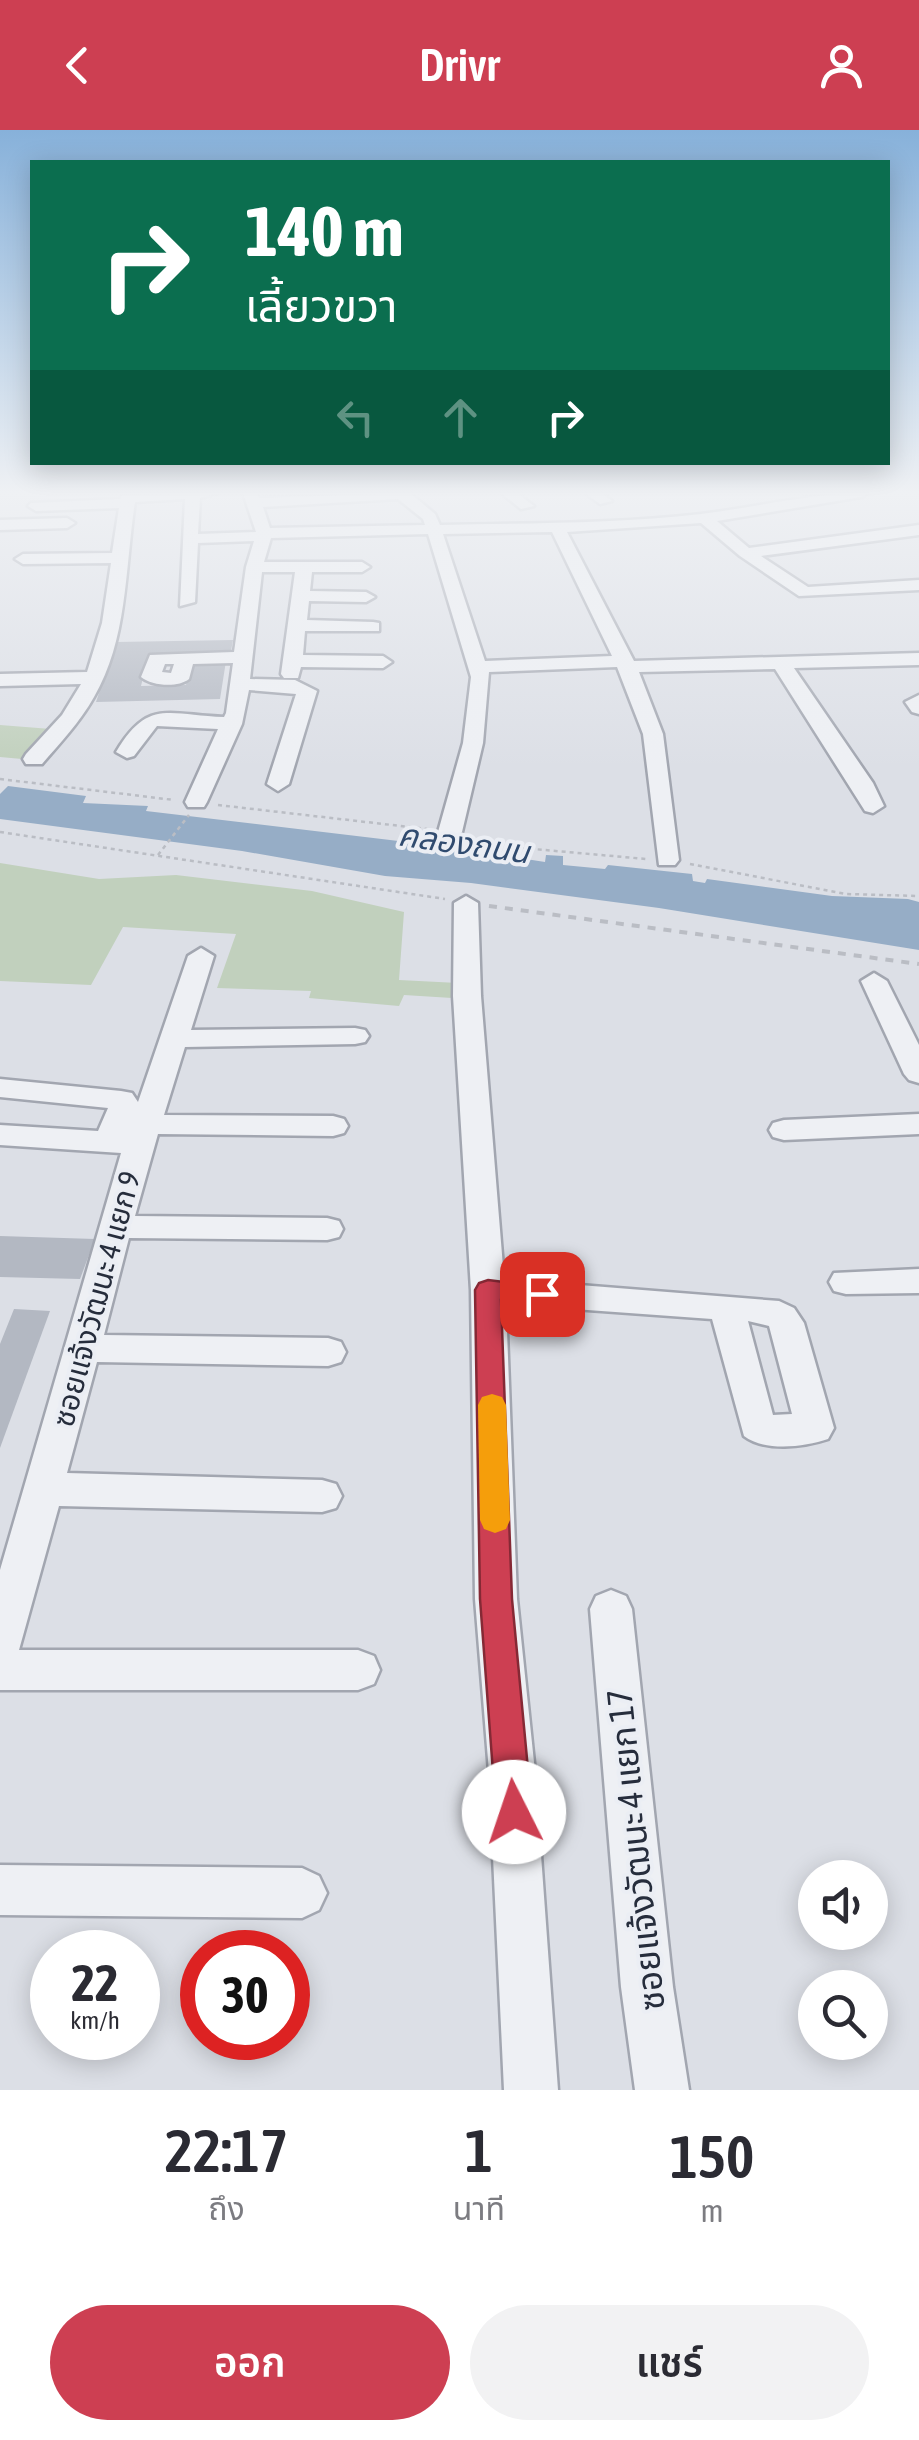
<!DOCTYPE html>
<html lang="th">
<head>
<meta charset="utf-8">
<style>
	body { margin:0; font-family:"Asap Condensed","Noto Sans Thai",sans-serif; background:#f2f2f3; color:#2b2b33; height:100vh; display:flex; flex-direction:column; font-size:38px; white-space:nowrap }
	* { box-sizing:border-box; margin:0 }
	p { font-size:32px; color:#7c7c81 }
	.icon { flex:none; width:55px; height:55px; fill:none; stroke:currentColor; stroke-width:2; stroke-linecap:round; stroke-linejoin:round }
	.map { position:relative; height:1960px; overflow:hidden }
	.details { display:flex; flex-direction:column; background:#fff; flex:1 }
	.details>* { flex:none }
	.hud { position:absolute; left:30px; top:30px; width:860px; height:305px; border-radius:0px; box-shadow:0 5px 25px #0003; background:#0b6e4f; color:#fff; overflow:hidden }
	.fabs { position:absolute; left:798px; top:1730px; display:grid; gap:20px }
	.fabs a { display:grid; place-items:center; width:90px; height:90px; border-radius:50%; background:#fff; box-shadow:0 5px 25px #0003; font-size:50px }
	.speed { position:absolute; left:30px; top:1800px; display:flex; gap:20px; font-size:50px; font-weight:700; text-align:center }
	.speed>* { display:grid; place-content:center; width:130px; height:130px; border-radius:50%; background:#fff; box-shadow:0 5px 25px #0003; line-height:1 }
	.speed small { font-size:25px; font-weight:400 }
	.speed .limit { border:15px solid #d22; background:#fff; color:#111 }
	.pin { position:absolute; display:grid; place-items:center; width:85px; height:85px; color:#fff; margin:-42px; border-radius:20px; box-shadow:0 5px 15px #0006 }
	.me { position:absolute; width:110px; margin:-55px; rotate:356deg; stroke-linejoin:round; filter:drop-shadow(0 0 8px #0008) }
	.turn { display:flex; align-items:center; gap:35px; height:210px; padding:0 50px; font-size:45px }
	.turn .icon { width:130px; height:130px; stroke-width:2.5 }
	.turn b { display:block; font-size:70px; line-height:85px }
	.lanes { display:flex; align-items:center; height:95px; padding:0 50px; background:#0003; justify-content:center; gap:50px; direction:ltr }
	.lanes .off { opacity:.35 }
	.eta { display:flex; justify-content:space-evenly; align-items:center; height:170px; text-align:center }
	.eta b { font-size:60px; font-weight:600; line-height:70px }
	.action { display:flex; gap:20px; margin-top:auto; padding:20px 50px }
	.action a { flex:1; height:115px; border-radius:60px; background:#cd3f52; color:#fff; font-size:40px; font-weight:600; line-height:115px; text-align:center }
	.action a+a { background:#f2f2f3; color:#2b2b33 }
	header { display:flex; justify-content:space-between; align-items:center; height:130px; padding:0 50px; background:#cd3f52; color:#fff; font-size:45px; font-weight:600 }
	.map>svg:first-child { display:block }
	.green { fill:#c1d0bd }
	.water { fill:#96adc6 }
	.building { fill:#b3b8c2 }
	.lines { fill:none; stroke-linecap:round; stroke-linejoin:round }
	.minor-casing { stroke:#a2a6b0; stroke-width:5 }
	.path-far1 { stroke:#babdc4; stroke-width:2.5; stroke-dasharray:4 4; stroke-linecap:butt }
	.path { stroke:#babdc4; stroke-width:4; stroke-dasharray:8 8; stroke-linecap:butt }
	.minor { fill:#eef0f4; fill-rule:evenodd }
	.route { fill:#cd3f52; stroke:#852935; stroke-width:2.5 }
	.slow { fill:#f59e0b }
	.labels { text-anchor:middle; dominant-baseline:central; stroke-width:8; stroke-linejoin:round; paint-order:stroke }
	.street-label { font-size:30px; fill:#262d3c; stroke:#ebeef4 }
	.water-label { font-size:32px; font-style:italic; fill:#304b6f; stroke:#ebeef4 }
	.near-street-label { font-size:35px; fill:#262d3c; stroke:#ebeef4 }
</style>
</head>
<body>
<header><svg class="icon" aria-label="back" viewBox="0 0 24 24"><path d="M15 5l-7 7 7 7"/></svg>Drivr<svg class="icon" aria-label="person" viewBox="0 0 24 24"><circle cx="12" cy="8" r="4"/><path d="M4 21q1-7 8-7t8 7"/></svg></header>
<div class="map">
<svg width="919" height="1960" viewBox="0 0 919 1960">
	<rect width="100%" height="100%" fill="#dcdfe6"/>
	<g class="green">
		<polygon points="0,595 51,599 22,629 0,627"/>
		<polygon points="0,733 99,749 176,745 312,761 404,782 399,850 458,853 452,868 404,865 399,876 309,868 311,861 217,858 236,804 123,797 91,855 0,851"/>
	</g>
	<polygon class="water" points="8,656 86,666 83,673 148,676 146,681 457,718 454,725 471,726 480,722 545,732 546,725 563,726 563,735 605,739 608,735 692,744 693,751 705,753 707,749 832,766 908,769 919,772 919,820 659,778 471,753 385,746 242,721 0,689 0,664"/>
	<g class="building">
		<polygon points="233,510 231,521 215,521 214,526 148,527 141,556 186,555 191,532 226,531 220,569 96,572 116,512"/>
		<polygon points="0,1106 95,1109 80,1149 0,1147"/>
		<polygon points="14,1179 50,1181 0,1318 0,1214"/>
	</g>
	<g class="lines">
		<g class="minor-casing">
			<g id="minor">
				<path d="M217,363L200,368L198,404L256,402L243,363H257L259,368L410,363L435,384L440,395C527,393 614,394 701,384C757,377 812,363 868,363L861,367L717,391L749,418L919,395V405L761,426L808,457L919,450V460L799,466L740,426L701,393L567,402L634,531L919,523V535L794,538L873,653L884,676L873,683L865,681L775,539L639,542L663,604L679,730L675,735H659L643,604L617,537L489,542L483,613L462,702L458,707H442L438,702L463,613L471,547L428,404L271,408L264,432H362L370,437L362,442H312L310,461L366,462L375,467L366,472L309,471L307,490L373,492L379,493V501H305L303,525L383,526L392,532L383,538L301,537L298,548H284L281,544L295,442H262L250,549L295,550L317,561L289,654L278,661L267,654L296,564L249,560L242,594L207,672L204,677H188L185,672L218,599L157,596L134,626L127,628L116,622C148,568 168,585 224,587L226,583L233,533L193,534L189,549C178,558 152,556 141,547L150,525L234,522L246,437L254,411L198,413L195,472L180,476L185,369L135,372C125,437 128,509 94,567C80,592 60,613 42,634H26L23,629L26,624L62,585L81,554L0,556V544L87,542L102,493L111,433L23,434L15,429L23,424L112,423L119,378L36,381L28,376L31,373L120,369L123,365ZM398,369L423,389L425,395L270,398L263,377ZM552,402L612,526L485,531L443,404ZM165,534H174L171,543L162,542Z"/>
				<polygon points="501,363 517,363 534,376 521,379"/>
				<polygon points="585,363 602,363 612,371 600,374"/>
				<polygon points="0,390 67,388 75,393 67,398 0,400"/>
				<polygon points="919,565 919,584 912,582 905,572"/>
				<path d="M466,766L478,773L481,866L504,1149L779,1171L794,1178L804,1193L834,1298L828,1309C804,1317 765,1322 744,1306L712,1189L506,1174L517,1469L535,1642L558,1960H504L489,1642L475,1469L471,1160L453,866L454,773ZM748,1191L769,1196L792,1284L773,1285Z"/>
				<polygon points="201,818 214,826 191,900 355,898 365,900 369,906 365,912 355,914 185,917 164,985 333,986 344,989 348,996 344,1003 333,1006 158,1004 135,1086 327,1088 339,1091 343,1099 339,1107 327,1110 129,1108 104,1205 328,1208 341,1212 346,1222 341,1232 328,1236 97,1232 67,1343 322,1350 336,1354 342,1366 336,1378 322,1382 59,1376 19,1520 358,1520 374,1526 380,1540 374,1554 358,1560 0,1560 0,1440 121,1023 0,1015 0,995 98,1001 108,978 0,967 0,949 121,961 132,963 138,972 188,826"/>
				<polygon points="874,843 887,851 919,915 919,953 909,950 904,944 861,851"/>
				<polygon points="919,984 919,1004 784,1010 773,1007 769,1000 773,993 784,990"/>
				<polygon points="919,1139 919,1163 846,1164 834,1161 829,1152 834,1143"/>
				<polygon points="611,1460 626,1466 632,1479 673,1857 689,1960 635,1960 621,1857 590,1479 596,1466"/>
				<polygon points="0,1735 302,1738 319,1746 327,1763 319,1780 302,1788 0,1785"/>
			</g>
		</g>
		<g class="path-far1">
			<polyline points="0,649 174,670"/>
			<polyline points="218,675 427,699"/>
			<polyline points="0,702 445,769"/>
			<polyline points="466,713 646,729"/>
			<polyline points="158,725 189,685"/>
			<polyline points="690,734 846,764 919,766"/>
		</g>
		<polyline class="path" points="489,776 919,834"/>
		<use href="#minor" class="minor"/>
	</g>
	<linearGradient id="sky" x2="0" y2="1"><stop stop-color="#87b1da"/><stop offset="0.57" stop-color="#eff1f4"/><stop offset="1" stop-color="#eff1f4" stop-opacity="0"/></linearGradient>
	<rect width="919" height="637" fill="url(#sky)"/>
	<polygon class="route" points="488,1150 551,1158 555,1164 551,1171 501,1170 512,1469 532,1682 527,1694 514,1700 501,1694 496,1682 480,1469 475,1160 479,1153"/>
	<polygon class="slow" points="492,1264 502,1267 506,1275 510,1390 506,1399 495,1403 484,1399 480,1390 478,1275 482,1267"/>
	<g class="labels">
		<g class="street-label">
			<text transform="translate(96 1169) rotate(-75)">ซอยแจ้งวัฒนะ 4 แยก 9</text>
		</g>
		<g class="water-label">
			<text transform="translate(464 713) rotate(8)">คลองถนน</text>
		</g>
		<g class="near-street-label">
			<text transform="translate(635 1720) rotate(-96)">ซอยแจ้งวัฒนะ 4 แยก 17</text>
		</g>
	</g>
</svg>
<div class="fabs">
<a><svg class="icon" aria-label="sound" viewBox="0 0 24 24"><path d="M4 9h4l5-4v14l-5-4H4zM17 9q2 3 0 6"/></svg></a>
<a><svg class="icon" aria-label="search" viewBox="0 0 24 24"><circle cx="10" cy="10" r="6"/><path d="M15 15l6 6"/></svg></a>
</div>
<div class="speed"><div>22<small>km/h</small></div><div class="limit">30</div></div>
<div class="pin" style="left:542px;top:1164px;background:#d93025"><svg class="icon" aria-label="arrive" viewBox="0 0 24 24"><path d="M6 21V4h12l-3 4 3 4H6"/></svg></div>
<svg class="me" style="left:514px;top:1682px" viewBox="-20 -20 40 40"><circle r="19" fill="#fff"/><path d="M0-13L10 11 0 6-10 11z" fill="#cd3f52"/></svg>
<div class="hud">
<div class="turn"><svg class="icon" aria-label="right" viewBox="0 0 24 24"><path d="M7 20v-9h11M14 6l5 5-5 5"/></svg><div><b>140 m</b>เลี้ยวขวา</div></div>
<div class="lanes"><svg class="icon off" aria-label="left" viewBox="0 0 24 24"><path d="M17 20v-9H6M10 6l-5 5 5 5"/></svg><svg class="icon off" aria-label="ahead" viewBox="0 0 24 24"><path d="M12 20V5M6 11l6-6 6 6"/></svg><svg class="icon" aria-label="right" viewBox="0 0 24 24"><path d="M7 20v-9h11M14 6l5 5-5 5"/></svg></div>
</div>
</div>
<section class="details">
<div class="eta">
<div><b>22:17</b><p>ถึง</p></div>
<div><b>1</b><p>นาที</p></div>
<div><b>150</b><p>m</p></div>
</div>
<div class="action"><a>ออก</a><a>แชร์</a></div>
</section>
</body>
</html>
